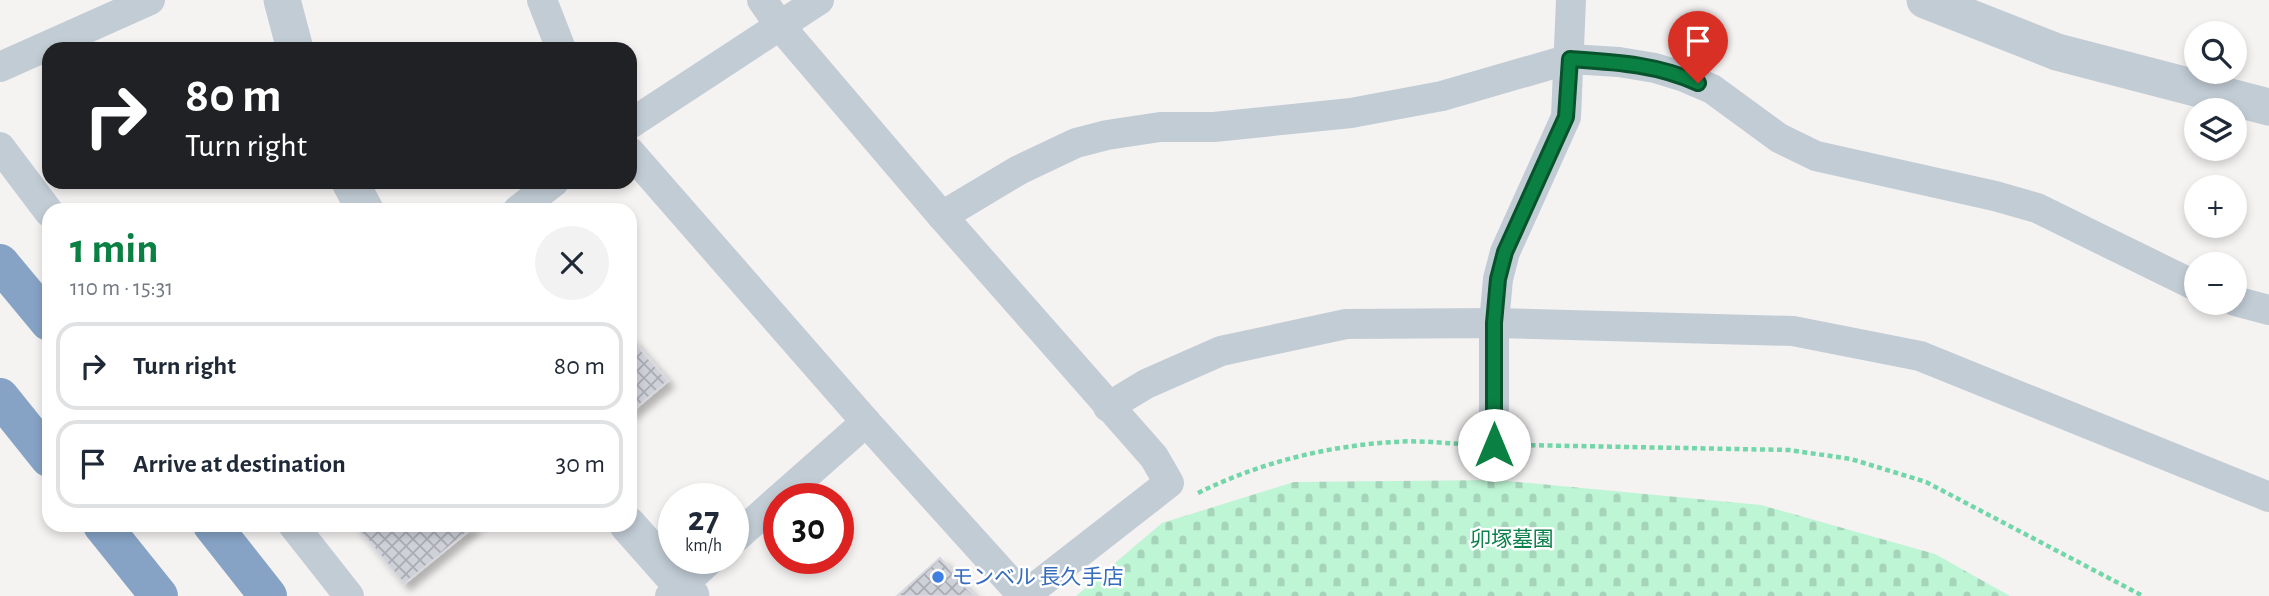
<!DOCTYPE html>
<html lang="en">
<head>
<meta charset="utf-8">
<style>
	body { margin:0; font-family:"Alegreya Sans","Noto Sans JP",sans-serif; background:#f2f2f3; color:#1f2937; height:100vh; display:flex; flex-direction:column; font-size:26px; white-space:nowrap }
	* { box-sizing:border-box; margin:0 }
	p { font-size:23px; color:#747a83 }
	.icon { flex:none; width:38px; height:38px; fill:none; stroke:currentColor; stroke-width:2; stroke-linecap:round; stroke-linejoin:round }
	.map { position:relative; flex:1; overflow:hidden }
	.details { position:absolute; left:42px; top:203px; width:595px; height:329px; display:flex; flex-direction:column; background:#fff; border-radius:21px; box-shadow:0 4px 10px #0003 }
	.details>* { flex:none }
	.hud { position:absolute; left:42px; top:42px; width:595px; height:147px; border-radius:21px; box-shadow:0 4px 10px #0003; background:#202124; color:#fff; overflow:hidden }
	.tools { position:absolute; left:2184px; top:21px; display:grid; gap:14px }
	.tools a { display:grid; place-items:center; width:63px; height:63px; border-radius:50%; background:#fff; box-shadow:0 4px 10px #0003; font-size:35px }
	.speed { position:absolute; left:658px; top:483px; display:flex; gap:14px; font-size:35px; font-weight:700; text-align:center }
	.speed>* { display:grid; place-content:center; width:91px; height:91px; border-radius:50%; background:#fff; box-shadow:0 4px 10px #0003; line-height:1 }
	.speed small { font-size:18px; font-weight:400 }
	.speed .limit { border:10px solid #d22; background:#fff; color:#111 }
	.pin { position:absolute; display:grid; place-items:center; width:60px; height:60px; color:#fff; margin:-72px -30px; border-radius:50% 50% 50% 0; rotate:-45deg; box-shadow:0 0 7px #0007 }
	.pin .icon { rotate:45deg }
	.me { position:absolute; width:77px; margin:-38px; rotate:0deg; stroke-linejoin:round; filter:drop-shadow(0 0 5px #0008) }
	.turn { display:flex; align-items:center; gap:24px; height:147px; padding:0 28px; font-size:32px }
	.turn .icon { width:91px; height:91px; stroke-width:2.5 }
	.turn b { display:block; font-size:49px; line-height:60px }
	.round { display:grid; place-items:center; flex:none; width:74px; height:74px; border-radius:37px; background:#f2f2f3 }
	.headline { display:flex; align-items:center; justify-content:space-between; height:119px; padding:0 28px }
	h1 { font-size:42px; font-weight:700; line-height:52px; color:#0b8043 }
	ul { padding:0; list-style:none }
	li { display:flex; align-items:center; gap:21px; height:88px; margin:0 14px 10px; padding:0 14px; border:4px solid #e0e1e3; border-radius:21px }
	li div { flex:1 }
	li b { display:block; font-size:26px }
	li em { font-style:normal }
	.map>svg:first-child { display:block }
	.cemetery { fill:url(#cemetery-stones) }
	.building { fill:url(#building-cross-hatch); stroke:#d6d8de; stroke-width:2; filter:url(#shadow) }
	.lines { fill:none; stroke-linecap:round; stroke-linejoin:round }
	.path { stroke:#72d7a8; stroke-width:4.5; stroke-dasharray:5 3.5; stroke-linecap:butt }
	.minor { stroke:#c2ccd5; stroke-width:30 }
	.tertiary { stroke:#c2ccd5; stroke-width:37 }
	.motorway { stroke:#86a3c5; stroke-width:38 }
	.route-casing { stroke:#07532c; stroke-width:18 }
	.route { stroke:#0b8043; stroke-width:12 }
	.shop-dot { fill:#3f7fe0; stroke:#fff; stroke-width:2.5 }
	.labels { text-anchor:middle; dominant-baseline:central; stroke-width:5; stroke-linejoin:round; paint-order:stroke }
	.park-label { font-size:21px; fill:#0d824c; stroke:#fff }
	.shop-label { font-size:21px; fill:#366cbe; stroke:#fff; text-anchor:start }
</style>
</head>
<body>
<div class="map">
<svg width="2269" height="596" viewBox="0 0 2269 596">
	<defs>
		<pattern id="cemetery-stones" width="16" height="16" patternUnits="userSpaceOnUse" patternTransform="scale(1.75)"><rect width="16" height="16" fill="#bef5d5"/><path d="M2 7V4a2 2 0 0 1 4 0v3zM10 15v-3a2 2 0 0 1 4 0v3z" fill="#a5d4ba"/></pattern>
		<pattern id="building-cross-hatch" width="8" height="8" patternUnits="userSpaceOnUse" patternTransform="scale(1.75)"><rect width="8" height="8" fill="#ced1d8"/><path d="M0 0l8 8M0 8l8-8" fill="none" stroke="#a9acb3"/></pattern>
		<filter id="shadow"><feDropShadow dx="6" dy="6" stdDeviation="3.5" flood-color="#0004"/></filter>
	</defs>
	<rect width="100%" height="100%" fill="#f5f2f2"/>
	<polygon class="cemetery" points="1498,480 1761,505 1935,554 2010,596 1076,596 1162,523 1294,482"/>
	<g class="building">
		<polygon points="630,337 668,381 630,413"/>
		<polygon points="355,525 476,525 404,584"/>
		<polygon points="940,558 974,596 897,596"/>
	</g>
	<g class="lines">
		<g class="path">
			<polyline points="1522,445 1789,450 1851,459 1926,482 2143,596"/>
			<path d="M1198,493C1259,463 1326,446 1394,442C1417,440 1441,443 1464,444"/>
		</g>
		<g class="minor">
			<polyline points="542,0 561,49"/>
			<polyline points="762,0 780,26 942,216 1154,457 1169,483 1024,596"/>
			<polyline points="0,67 150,0"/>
			<polyline points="630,124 819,0"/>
			<polyline points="0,147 49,212"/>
			<polyline points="630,152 866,422 1023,596"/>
			<polyline points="518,210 554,182"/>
			<polyline points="942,216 1019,170 1076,143 1107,135 1160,127 1214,127 1351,113 1442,96 1570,59 1619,62 1655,68 1684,77 1712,89 1779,138 1816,156 1995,196 2037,208 2196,286"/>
			<polyline points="2235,301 2269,310"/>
			<polyline points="1108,407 1146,384 1221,351 1346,324 1494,323 1793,331 1920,356 2269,497"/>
			<polyline points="1494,445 1494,323 1498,279 1505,252 1566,117 1571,0"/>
			<polyline points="779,499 866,422"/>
			<polyline points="293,525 349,596"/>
			<polyline points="733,540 779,499"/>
			<polyline points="670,596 712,558"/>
		</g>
		<g class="tertiary">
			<polyline points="282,0 295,49"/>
			<polyline points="1925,0 2057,52 2269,107"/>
			<polyline points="350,182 365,210"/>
			<polyline points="628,525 691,596"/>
		</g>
		<g class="motorway">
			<polyline points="0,263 49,322"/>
			<polyline points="0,397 49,458"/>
			<polyline points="102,525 159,596"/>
			<polyline points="212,525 268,596"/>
		</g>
	</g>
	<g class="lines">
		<g class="route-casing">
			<path id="route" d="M1494,445V323L1498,279L1505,252L1566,117L1570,59C1614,62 1657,64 1698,83"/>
		</g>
		<use href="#route" class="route"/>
	</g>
	<circle class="shop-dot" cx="938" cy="577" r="7"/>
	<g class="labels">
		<g class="park-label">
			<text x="1512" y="539">卯塚墓園</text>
		</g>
		<g class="shop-label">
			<text x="952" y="577">モンベル 長久手店</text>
		</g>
	</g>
</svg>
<div class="tools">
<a><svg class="icon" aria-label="search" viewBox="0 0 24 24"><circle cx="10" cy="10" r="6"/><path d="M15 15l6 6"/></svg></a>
<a><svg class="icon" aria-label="layers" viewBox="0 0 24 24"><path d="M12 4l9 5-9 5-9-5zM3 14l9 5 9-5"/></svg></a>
<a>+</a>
<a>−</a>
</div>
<div class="speed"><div>27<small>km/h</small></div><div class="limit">30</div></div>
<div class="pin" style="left:1698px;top:83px;background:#d93025"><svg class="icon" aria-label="arrive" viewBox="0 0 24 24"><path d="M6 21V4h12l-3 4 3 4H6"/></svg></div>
<svg class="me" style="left:1494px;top:445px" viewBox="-20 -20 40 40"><circle r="19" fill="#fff"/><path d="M0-13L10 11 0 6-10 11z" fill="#0b8043"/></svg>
<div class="hud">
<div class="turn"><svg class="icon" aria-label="right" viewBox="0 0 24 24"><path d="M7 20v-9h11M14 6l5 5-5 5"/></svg><div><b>80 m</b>Turn right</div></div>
</div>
<section class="details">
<div class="headline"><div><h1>1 min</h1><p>110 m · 15:31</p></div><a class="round"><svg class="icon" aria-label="close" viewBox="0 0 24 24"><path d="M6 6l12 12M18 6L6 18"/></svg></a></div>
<ul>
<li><svg class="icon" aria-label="right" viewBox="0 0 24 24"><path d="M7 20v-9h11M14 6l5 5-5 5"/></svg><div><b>Turn right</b></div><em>80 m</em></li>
<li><svg class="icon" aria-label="arrive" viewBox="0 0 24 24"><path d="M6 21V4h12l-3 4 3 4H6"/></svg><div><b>Arrive at destination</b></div><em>30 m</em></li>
</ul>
</section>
</div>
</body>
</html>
